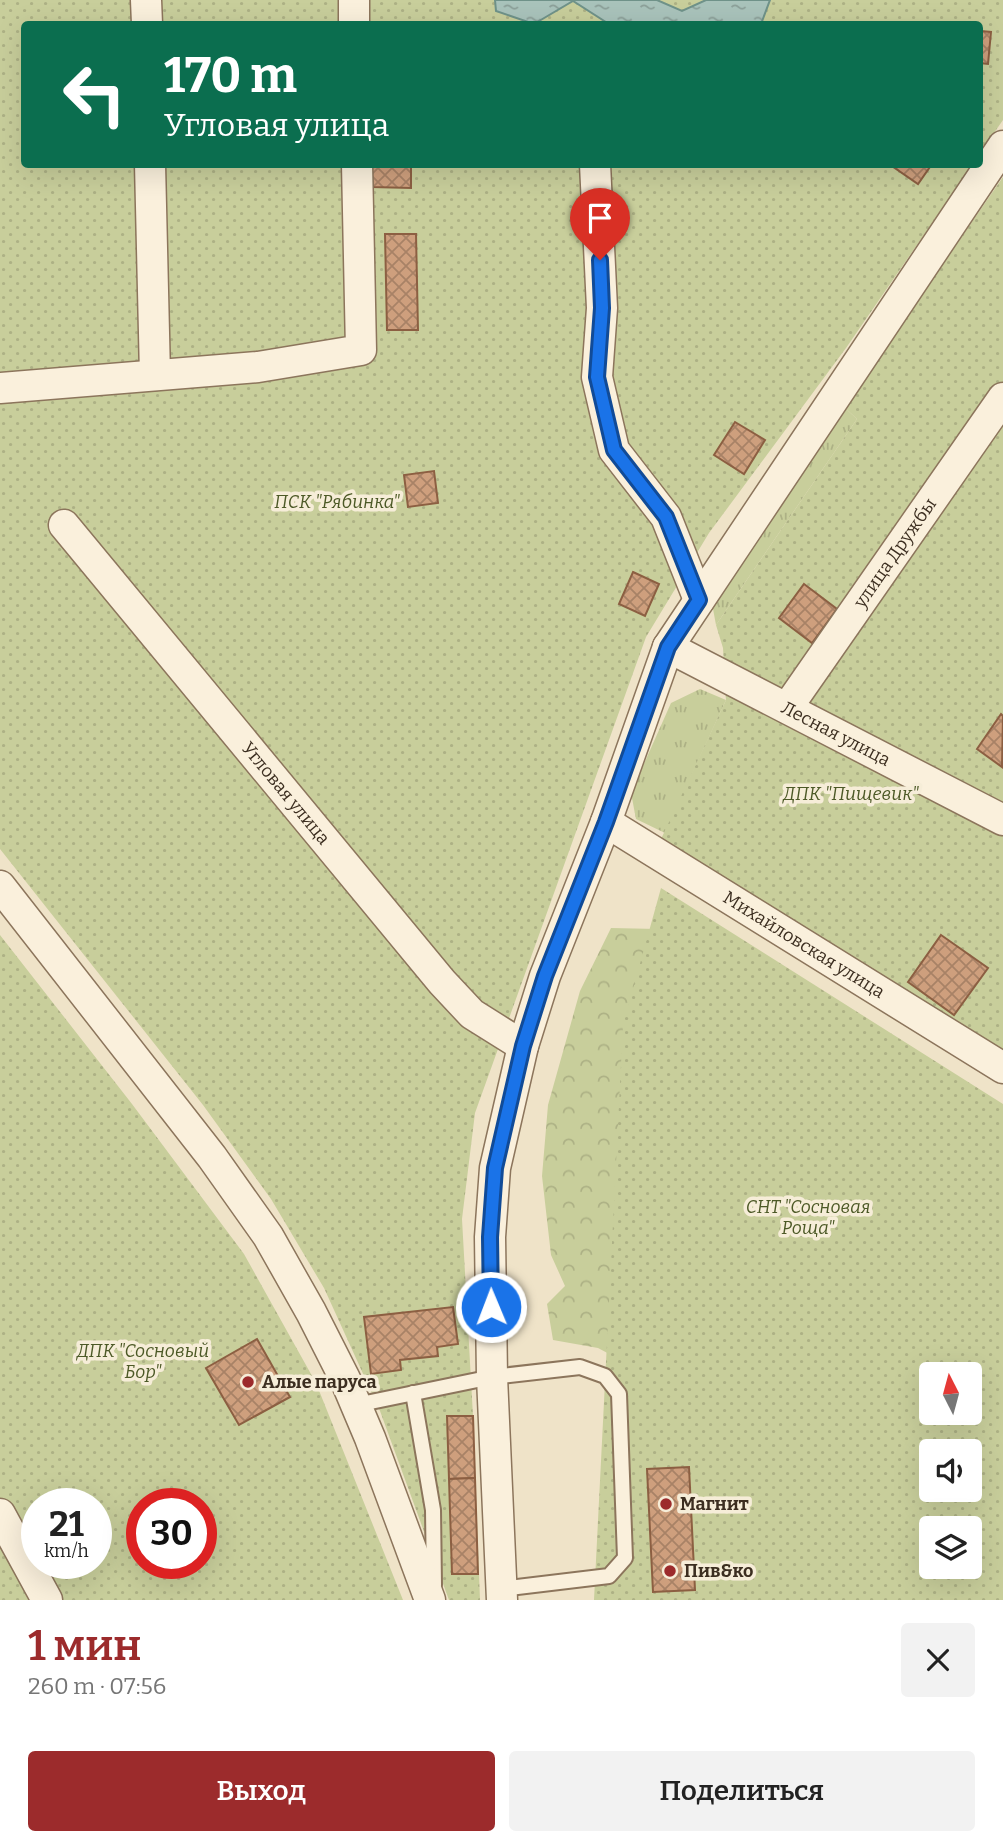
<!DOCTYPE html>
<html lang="ru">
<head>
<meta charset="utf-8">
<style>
	body { margin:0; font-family:Bitter,serif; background:#f2f2f2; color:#222; height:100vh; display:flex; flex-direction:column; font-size:26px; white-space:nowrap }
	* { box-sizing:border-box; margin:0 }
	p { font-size:23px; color:#767676 }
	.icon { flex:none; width:38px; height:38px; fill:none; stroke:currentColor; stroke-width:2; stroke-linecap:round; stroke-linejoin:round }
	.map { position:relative; height:1600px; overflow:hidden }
	.sheet { display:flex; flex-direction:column; background:#fff; flex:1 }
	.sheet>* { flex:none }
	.hud { position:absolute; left:21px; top:21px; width:962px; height:147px; border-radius:7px; box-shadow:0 7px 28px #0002; background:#0b6e4f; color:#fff; overflow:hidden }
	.needle { width:46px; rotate:354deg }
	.buttons { position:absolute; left:919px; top:1362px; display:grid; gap:14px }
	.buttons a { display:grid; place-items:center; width:63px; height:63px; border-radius:7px; background:#fff; box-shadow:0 7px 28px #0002; font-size:35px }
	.speed { position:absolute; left:21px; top:1488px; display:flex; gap:14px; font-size:35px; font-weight:700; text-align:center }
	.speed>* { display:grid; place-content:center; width:91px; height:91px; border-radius:50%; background:#fff; box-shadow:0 7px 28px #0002; line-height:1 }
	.speed small { font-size:18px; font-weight:400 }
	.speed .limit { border:10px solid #d22; background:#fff; color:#111 }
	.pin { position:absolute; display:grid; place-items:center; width:60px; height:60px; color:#fff; margin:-72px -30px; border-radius:50% 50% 50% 0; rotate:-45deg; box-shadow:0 0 7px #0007 }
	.pin .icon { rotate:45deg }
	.me { position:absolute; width:77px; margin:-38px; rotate:359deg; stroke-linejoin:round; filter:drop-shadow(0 0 5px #0008) }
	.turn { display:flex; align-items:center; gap:24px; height:147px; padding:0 28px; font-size:32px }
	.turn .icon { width:91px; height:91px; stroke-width:2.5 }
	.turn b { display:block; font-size:49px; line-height:60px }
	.round { display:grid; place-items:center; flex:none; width:74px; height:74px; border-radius:7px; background:#f2f2f2 }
	.head { display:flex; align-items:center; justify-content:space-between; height:119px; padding:0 28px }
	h1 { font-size:42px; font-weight:600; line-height:52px; color:#9c2b2c }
	.primary-button { display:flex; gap:14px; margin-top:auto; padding:14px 28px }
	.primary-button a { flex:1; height:80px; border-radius:7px; background:#9c2b2c; color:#fff; font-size:28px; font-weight:600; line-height:80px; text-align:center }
	.primary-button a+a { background:#f2f2f2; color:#222 }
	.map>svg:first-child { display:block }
	.grass { fill:url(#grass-tufts) }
	.forest { fill:url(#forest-crowns) }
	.garden { fill:url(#garden-dots); fill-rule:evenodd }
	.water { fill:url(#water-ripples); stroke:#6f9289; stroke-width:2 }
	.building { fill:url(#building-cross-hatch); stroke:#8c5f42; stroke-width:2 }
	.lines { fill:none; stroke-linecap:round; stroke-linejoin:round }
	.service-casing { stroke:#8c755c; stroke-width:18 }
	.minor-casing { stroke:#8c755c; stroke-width:33 }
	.service { stroke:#faf0dc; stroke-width:14 }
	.minor { stroke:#faf0dc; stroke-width:30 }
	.route-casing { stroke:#114b97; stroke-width:18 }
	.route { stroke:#1a73e8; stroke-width:12 }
	.poi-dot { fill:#9c2b2c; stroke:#f6edd8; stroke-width:2.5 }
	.labels { text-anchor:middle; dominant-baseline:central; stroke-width:7; stroke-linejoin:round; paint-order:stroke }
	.park-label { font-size:18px; font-style:italic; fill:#4c5926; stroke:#f6edd8 }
	.street-label { font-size:18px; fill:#3c2e20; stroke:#f6edd8 }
	.poi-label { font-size:18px; font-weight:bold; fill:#3c2e20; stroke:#f6edd8; text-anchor:start }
</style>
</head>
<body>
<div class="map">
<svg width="1003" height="1600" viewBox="0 0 1003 1600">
	<defs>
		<pattern id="grass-tufts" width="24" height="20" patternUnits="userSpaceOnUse" patternTransform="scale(1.75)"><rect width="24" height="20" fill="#c8ce9b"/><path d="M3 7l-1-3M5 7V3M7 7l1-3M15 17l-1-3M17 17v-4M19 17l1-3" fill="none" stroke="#adb185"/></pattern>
		<pattern id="forest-crowns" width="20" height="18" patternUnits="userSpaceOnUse" patternTransform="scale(1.75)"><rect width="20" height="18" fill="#c8ce9b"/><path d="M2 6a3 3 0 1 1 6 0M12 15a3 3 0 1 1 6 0" fill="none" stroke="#adb185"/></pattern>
		<pattern id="garden-dots" width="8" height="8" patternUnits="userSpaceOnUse" patternTransform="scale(1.75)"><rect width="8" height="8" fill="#c8ce9b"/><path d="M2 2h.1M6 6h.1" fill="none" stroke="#adb185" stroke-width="1.8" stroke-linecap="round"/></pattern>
		<pattern id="water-ripples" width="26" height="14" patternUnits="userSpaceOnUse" patternTransform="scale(1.75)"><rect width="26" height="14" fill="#a9c3bb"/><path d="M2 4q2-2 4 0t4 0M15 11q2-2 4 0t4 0" fill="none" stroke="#8b9f98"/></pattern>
		<pattern id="building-cross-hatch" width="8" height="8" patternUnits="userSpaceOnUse" patternTransform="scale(1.75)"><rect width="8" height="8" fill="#ce9f7d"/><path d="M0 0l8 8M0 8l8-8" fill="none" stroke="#a88266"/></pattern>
	</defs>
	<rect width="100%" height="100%" fill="#efe3c8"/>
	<g class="grass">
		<polygon points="844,407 857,419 716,625 711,598"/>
		<polygon points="700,689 726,700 665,833 636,819 631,793 671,703"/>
	</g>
	<polygon class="forest" points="611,928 658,929 630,1365 598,1348 553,1340 547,1304 565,1286 551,1255 542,1176 548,1105 580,991"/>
	<g class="garden">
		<polygon points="0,0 1003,0 1003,120 980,153 980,24 24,24 24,164 972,165 846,348 709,533 646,637 475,1113 462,1219 473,1416 480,1600 449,1600 380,1411 324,1288 271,1199 203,1105 0,849"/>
		<polygon points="1003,177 1003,1068 655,852 726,700 723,648 716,625 857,419 844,407"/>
		<path d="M661,888L1003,1104V1600H594L623,1025ZM931,1374H970V1412H931ZM931,1451H970V1489H931ZM931,1528H970V1566H931Z"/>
		<path d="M0,935L132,1104L244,1254L316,1383L403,1600H0ZM37,1503H96V1563H37ZM142,1503H201V1563H142Z"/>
	</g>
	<polygon class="water" points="495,0 657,0 682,11 706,0 770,0 761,24 609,24 573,1 534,24 496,11"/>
	<g class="building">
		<polygon points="980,31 991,32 988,64 980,63"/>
		<polygon points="372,164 411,164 411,188 372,187"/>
		<polygon points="889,164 932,164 918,184"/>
		<polygon points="385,234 416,234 418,330 387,330"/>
		<polygon points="735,422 765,440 744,474 714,455"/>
		<polygon points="434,471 438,503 408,507 404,475"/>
		<polygon points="633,572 659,584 645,616 619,604"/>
		<polygon points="804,584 837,609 812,643 779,618"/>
		<polygon points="1001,714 1003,716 1002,767 977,749"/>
		<polygon points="941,935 988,968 954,1015 908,982"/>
		<polygon points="453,1307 458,1344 437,1347 438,1356 400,1360 401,1370 371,1374 364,1317"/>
		<polygon points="257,1339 290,1397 239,1425 206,1368"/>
		<polygon points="447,1416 473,1416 475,1478 449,1479"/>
		<polygon points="689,1467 695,1590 653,1592 647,1469"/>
		<polygon points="475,1478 478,1574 452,1574 449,1479"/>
	</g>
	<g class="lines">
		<g class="service-casing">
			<g id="service">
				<polyline points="413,1393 433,1510 434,1585"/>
				<polyline points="356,1405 492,1377 580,1367 605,1376 619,1394 625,1558 609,1576 501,1589"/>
			</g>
		</g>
		<g class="minor-casing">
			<g id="minor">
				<polyline points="146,0 147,24"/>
				<polyline points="354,0 354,24"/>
				<polyline points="150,164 155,375"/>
				<polyline points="595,164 602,308 597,377 614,450 666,517 699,600"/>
				<polyline points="0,388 258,367 361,350 357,164"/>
				<path id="s1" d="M64,525L442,982L472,1014L523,1046"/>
				<path id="s2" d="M668,647L1003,820"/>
				<path id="s3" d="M787,708L1003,398"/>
				<path id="s4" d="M606,822L1003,1068"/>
				<polyline points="0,886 212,1157 268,1236 311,1312 345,1379 370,1438 430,1600"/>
				<polyline points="0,1514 47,1600"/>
				<polyline points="502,1600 492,1377 490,1237 495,1168 523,1046 545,976 606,822 668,647 1003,146"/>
			</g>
		</g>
		<use href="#service" class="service"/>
		<use href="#minor" class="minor"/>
	</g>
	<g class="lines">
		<g class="route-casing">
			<polyline id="route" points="491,1307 490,1237 495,1168 523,1046 545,976 606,822 668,647 699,600 666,517 614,450 597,377 602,308 600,260"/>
		</g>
		<use href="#route" class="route"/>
	</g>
	<g class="poi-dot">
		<circle cx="248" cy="1382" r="7"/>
		<circle cx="666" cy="1504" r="7"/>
		<circle cx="670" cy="1571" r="7"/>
	</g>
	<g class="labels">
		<g class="park-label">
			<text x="337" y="502">ПСК "Рябинка"</text>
			<text x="851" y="794">ДПК "Пищевик"</text>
			<text x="808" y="1207">СНТ "Сосновая<tspan x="808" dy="21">Роща"</tspan></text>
			<text x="143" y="1351">ДПК "Сосновый<tspan x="143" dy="21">Бор"</tspan></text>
		</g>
		<g class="street-label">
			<text stroke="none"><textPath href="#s3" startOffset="189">улица Дружбы</textPath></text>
			<text stroke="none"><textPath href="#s2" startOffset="189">Лесная улица</textPath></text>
			<text stroke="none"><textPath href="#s1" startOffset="348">Угловая улица</textPath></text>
			<text stroke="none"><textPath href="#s4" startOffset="233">Михайловская улица</textPath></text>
		</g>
		<g class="poi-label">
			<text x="262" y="1382">Алые паруса</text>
			<text x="680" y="1504">Магнит</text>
			<text x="684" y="1571">Пив&amp;ко</text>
		</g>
	</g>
</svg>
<div class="buttons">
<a><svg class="needle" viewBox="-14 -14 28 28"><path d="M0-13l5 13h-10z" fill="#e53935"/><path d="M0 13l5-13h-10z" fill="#767676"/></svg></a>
<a><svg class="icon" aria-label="sound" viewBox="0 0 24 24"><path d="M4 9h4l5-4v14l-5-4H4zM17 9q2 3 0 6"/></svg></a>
<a><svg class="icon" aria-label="layers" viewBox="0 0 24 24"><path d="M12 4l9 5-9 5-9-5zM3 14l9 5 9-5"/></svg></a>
</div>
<div class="speed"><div>21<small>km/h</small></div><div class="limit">30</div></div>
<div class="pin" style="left:600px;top:260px;background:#d93025"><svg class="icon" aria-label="arrive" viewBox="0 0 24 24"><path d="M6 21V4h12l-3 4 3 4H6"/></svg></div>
<svg class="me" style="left:491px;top:1307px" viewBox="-20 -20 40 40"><circle r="17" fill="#1a73e8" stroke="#fff" stroke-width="3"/><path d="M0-11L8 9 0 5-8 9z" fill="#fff"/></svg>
<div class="hud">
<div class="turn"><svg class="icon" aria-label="left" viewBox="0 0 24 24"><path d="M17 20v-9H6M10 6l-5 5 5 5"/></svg><div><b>170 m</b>Угловая улица</div></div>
</div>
</div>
<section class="sheet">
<div class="head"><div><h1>1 мин</h1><p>260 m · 07:56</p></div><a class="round"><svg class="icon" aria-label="close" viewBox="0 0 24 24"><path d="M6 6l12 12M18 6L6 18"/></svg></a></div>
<div class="primary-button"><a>Выход</a><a>Поделиться</a></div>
</section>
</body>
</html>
